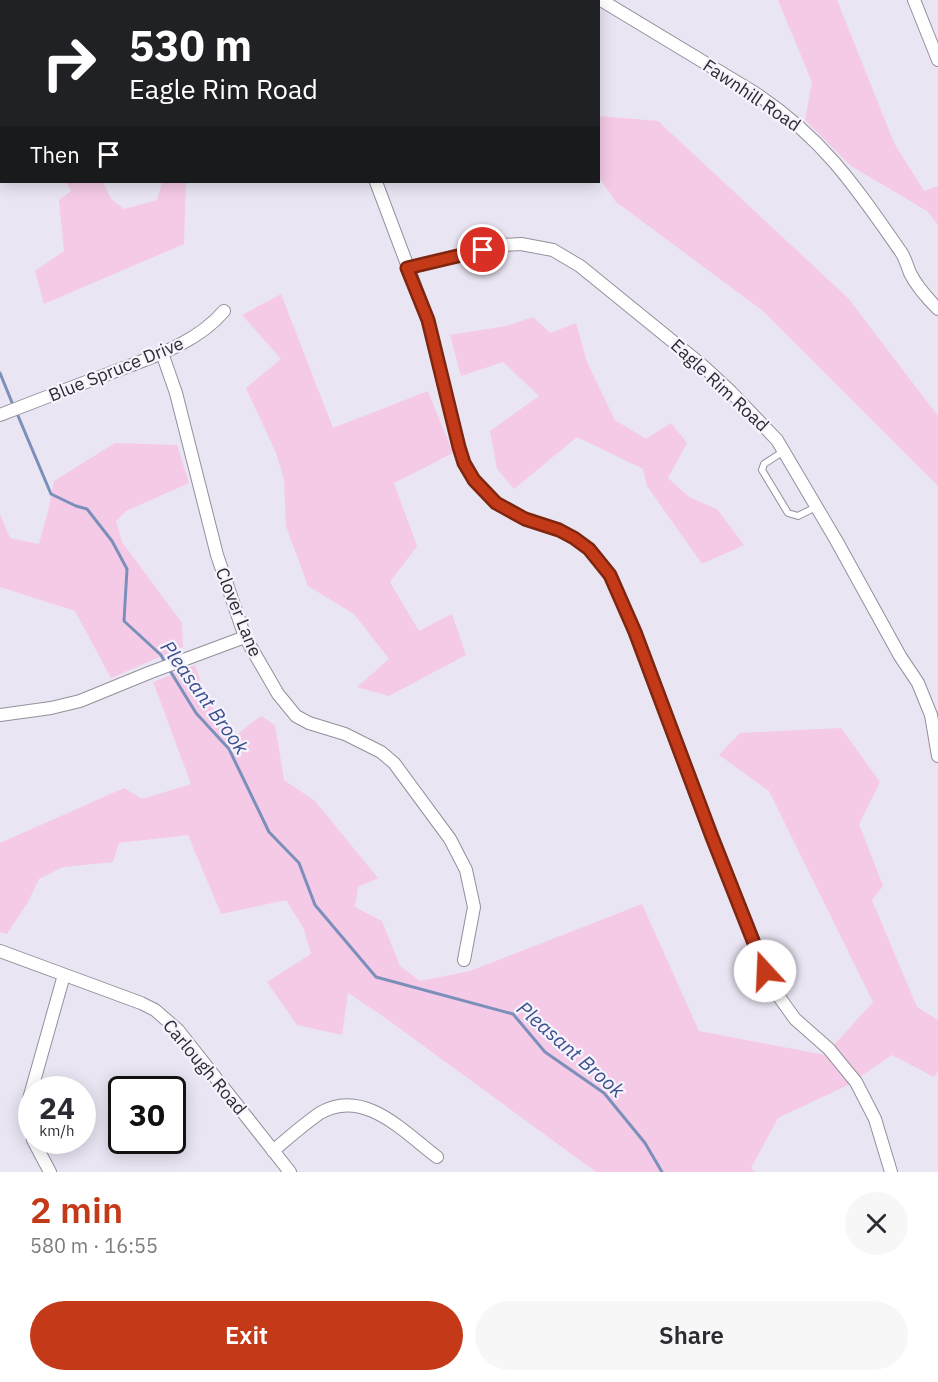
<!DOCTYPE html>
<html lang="en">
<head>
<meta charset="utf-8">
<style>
	body { margin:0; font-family:"IBM Plex Sans",sans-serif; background:#f7f7f7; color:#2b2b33; height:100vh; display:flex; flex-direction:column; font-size:22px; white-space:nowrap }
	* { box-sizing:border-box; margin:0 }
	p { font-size:20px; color:#7c7c81 }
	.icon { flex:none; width:33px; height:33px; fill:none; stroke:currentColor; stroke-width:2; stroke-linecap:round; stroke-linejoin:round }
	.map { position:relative; height:1172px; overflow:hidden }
	.side { display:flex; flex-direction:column; background:#fff; flex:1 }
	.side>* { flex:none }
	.top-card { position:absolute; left:0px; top:0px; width:600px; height:183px; box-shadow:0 3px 15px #0003; background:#202124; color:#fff; overflow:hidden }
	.speed { position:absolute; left:18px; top:1076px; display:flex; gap:12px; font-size:30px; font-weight:700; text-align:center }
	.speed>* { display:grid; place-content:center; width:78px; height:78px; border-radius:50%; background:#fff; box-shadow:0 3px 15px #0003; line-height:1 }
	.speed small { font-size:15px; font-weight:400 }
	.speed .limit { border:3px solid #111; border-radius:9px; background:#fff; color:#111 }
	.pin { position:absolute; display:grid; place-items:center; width:51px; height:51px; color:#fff; margin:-26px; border:3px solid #fff; border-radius:50%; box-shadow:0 2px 6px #0007 }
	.me { position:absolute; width:66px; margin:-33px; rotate:340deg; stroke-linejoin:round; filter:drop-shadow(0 0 4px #0008) }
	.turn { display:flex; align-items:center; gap:21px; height:126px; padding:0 30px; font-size:27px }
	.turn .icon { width:78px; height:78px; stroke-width:2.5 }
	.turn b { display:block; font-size:42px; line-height:51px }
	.then { display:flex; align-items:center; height:57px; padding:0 30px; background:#0003; gap:12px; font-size:22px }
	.round { display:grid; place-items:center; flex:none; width:63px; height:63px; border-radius:32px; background:#f7f7f7 }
	.headline { display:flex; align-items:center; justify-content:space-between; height:102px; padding:0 30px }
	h1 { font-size:36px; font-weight:600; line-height:45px; color:#c43a18 }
	.primary-button { display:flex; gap:12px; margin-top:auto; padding:12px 30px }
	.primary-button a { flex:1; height:69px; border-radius:36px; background:#c43a18; color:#fff; font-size:24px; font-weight:600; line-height:69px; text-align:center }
	.primary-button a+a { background:#f7f7f7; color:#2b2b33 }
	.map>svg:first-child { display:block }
	.green { fill:#f5cae6 }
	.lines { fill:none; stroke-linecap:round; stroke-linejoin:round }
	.stream { stroke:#7b8fbb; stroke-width:3 }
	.lane-casing { stroke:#948f9b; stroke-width:8 }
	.street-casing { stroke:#948f9b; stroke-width:14 }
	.lane { stroke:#fff; stroke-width:6 }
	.street { stroke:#fff; stroke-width:12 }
	.route-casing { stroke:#7f2610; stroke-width:15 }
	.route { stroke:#c43a18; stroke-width:10 }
	.labels { text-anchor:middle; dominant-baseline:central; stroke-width:4.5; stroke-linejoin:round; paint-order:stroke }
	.street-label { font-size:18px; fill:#2d2b30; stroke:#f7f3fe }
	.water-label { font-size:20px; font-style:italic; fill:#3c528e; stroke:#f7f3fe }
</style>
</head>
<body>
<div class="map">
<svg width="938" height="1172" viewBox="0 0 938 1172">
	<rect width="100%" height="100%" fill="#eae5f3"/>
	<g class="green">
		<polygon points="0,0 72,1 2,2 0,72"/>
		<polygon points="778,0 837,0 894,143 924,191 938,186 938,225 927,211 851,166 805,120 812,82"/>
		<polygon points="599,116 658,121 848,298 938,416 938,486 763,311 616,202 599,178"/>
		<polygon points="66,182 103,182 111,199 124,209 157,200 162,182 186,182 184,244 44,304 35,271 64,251 59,200 71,191"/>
		<polygon points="281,294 333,428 428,391 453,453 394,483 417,546 390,582 419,631 452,614 466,655 389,696 357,687 389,659 354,614 308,586 286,526 284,479 276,453 246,388 281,359 242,315"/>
		<polygon points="533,317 550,333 576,323 587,362 615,420 646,439 671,423 687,443 668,478 689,497 717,509 744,545 702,564 647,486 643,469 577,437 514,489 497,469 490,431 539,396 503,362 461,376 450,335 506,326"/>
		<polygon points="115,443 177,445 189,483 126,511 116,521 122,542 182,623 183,647 111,678 75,611 0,587 0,514 10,538 39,544 49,508 54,481"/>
		<polygon points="195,665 208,702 235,736 261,716 275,725 284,780 315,801 378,878 358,887 355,907 382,921 400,966 420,981 470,971 642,904 699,1031 825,1055 873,1002 769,791 719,755 740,733 841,728 880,782 859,824 883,886 872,900 917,1007 938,1020 938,1071 934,1077 892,1055 848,1085 778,1118 751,1168 755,1172 596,1172 384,1017 348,993 342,1035 297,1025 267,982 311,954 304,929 286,900 221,914 188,835 119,843 113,862 63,867 39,879 28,902 7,934 0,932 0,843 124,788 142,799 191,784 153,682"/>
	</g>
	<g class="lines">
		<g class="stream">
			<polyline points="0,373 13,405"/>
			<polyline points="16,411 51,494 76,506 87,509 112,541 127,569 124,621 161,655 166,664"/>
			<polyline points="169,669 196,713 229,749 269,832 299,863 315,905 376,977 513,1014 545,1052 604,1093 645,1143 662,1172"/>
		</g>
		<g class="lane-casing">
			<polyline id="lane" points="784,451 764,464 762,470 788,513 798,516 816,507"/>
		</g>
		<g class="street-casing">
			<g id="street">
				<path d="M601,0L755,93C824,139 855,186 901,252C905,258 907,265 910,273C917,287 927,298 938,309"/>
				<polyline points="914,0 938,60"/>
				<polyline points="387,2 391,0"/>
				<polyline points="0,161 2,160"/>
				<polyline points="376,182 428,320 459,447 464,463 474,480 496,503 525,519 559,530 574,538 589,549 610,575 635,632 712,837 772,987 795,1019 829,1049 856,1082 875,1119 891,1172"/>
				<polyline points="407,268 502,245 521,244 553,250 580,266 703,366 731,392 777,440 836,540 900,656 918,683 931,715 938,756"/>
				<polyline points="162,353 176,393 217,555 245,637 278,694 296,716 309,723 345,734 381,752 394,763 450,839 466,870 474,907 464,960"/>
				<path d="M0,415C36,401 72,387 108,374C149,358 195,345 224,311"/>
				<polyline points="0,715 51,708 80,701 151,672 245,637"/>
				<polyline points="0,951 141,1003 155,1010 178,1030 290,1172"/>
				<polyline points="32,1135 28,1113 29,1099 64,975"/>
				<polyline points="33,1140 50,1172"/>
				<path d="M273,1151C288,1138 304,1124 320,1113C364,1087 405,1133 437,1157"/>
			</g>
		</g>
		<use href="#lane" class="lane"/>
		<use href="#street" class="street"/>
	</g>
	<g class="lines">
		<g class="route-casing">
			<polyline id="route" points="483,250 407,268 428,320 459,447 464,463 474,480 496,503 525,519 559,530 574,538 589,549 610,575 635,632 712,837 765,971"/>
		</g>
		<use href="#route" class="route"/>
	</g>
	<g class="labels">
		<g class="street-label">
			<text transform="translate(752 95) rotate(34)">Fawnhill Road</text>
			<text transform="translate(116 369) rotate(-22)">Blue Spruce Drive</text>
			<text transform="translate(720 385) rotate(43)">Eagle Rim Road</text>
			<text transform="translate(239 612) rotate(68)">Clover Lane</text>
			<text transform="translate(205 1067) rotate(50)">Carlough Road</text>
		</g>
		<g class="water-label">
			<text transform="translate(205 697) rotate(54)">Pleasant Brook</text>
			<text transform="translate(571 1049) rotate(41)">Pleasant Brook</text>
		</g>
	</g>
</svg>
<div class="speed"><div>24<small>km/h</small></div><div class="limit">30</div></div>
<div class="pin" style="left:483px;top:250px;background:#d93025"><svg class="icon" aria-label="arrive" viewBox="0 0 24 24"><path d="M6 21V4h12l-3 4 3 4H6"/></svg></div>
<svg class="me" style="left:765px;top:971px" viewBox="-20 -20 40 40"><circle r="19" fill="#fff"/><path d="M0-13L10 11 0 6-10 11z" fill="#c43a18"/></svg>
<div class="top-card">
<div class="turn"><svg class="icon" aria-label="right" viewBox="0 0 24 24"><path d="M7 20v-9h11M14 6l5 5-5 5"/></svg><div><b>530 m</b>Eagle Rim Road</div></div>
<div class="then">Then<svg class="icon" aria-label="arrive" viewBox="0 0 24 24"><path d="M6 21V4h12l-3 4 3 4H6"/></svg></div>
</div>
</div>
<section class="side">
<div class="headline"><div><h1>2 min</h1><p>580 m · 16:55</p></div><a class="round"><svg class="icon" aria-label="close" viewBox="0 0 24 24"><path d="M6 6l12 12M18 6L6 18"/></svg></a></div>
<div class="primary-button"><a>Exit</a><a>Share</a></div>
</section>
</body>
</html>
